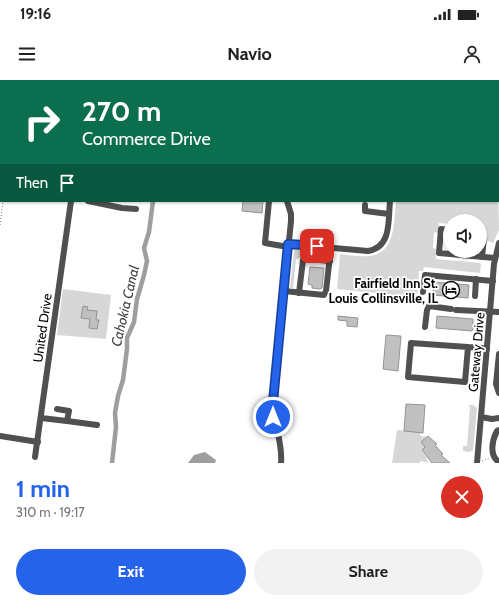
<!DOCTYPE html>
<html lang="en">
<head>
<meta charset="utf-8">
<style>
	body { margin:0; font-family:Cabin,sans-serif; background:#f2f2f2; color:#222; height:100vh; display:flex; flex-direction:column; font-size:15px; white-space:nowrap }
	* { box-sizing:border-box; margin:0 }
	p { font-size:13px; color:#767676 }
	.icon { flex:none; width:22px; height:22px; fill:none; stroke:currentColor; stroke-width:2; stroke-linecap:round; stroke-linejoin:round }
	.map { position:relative; height:383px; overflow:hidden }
	.panel { display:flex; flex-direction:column; background:#fff; flex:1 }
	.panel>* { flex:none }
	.guide { position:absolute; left:0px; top:0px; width:499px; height:122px; box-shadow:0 1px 3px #0004; background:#0b6e4f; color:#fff; overflow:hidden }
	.tools { position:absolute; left:443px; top:134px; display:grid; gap:8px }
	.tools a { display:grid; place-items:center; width:44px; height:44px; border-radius:50%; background:#fff; box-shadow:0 1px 3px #0004; font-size:20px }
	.pin { position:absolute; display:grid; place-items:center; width:34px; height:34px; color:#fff; margin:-17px; border-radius:8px; box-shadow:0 2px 6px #0006 }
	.me { position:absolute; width:44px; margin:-22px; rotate:0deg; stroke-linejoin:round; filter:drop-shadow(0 0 3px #0008) }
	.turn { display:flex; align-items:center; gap:14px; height:84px; padding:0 16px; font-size:18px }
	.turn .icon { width:52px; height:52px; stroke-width:2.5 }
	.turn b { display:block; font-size:28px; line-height:34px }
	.then { display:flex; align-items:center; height:38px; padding:0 16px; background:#0003; gap:8px; font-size:15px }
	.round { display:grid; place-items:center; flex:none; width:42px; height:42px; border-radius:21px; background:#f2f2f2 }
	.head { display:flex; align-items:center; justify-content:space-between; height:68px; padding:0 16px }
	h1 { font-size:24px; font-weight:700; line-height:30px; color:#2563eb }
	.primary-button { display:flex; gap:8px; margin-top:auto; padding:8px 16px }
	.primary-button a { flex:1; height:46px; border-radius:24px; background:#2563eb; color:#fff; font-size:16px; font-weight:700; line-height:46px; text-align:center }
	.primary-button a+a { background:#f2f2f2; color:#222 }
	.status { display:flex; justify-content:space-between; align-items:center; height:28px; padding:0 20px; background:#fff; direction:ltr }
	.status svg { height:11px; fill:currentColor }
	header { display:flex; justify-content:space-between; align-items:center; height:52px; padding:0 16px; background:#fff; font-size:18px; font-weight:700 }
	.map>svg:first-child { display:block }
	.green { fill:#d7d7d7 }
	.water { fill:#9e9e9e }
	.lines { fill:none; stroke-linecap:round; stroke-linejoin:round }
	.canal { stroke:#9e9e9e; stroke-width:4.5 }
	.building { fill:#c0c0c0; stroke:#949494 }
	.path { stroke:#727272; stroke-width:1; stroke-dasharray:1 2; stroke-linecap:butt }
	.minor { stroke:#505050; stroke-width:6 }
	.route-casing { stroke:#184099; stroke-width:10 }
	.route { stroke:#2563eb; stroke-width:7 }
	.labels { text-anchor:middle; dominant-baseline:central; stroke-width:3.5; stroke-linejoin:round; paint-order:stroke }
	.poi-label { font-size:13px; font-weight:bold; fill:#000; stroke:#fff; text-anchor:end }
	.street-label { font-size:13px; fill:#000; stroke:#fff }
	.water-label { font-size:14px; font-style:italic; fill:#3f3f3f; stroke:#fff }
</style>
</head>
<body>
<div class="status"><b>19:16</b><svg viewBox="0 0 49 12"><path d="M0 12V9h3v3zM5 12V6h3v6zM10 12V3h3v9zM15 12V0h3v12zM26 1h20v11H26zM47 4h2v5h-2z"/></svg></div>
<header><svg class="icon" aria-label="menu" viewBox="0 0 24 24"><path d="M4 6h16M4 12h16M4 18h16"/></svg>Navio<svg class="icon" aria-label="person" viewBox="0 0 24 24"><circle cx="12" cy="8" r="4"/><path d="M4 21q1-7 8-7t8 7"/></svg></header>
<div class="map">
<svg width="499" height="383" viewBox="0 0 499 383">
	<rect width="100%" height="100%" fill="#fff"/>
	<g class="green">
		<path d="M498,96L499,150L493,163L486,160L485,152L480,151V141H450V144L439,143L438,153L434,152L433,168L436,169V179L481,183L480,193L424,187L423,191H419L418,211L414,217L337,209L340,174C349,175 359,177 368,176C396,175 394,141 396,121H498Z"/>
		<polygon points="294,170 296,170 328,173 328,174 304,172 301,178 296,179 293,208 290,208"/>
		<polygon points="63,209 111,215 106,259 57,255"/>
		<polygon points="468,325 473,325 477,328 473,370 469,372 463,371 463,366 467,366 470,327"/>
		<polygon points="397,350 423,352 423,353 420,353 420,355 422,356 422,358 423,356 427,357 421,362 425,367 421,370 427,378 426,379 429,383 421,381 419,383 392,383"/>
	</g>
	<polygon class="water" points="205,372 216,380 215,383 188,383 194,375"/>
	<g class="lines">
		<g class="canal">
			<polyline points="177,0 177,1"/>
			<polyline points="112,383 116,347 115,333 118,316 123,300 127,269 127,258 134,242 137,219 144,195 147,181 144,168 149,152 153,121"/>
		</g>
	</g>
	<g class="building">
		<polygon points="243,121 263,121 262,133 242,131"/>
		<polygon points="310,187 324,188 322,208 320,209 312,208 312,205 308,204"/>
		<polygon points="434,202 469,205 468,218 433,215"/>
		<polygon points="83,226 88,227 87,230 97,231 96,240 99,240 97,249 89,248 90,239 81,238"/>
		<polygon points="338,236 358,238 357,247 347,246 347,241 338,240"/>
		<polygon points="437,236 473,239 473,249 472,251 436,248"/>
		<polygon points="386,255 401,256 398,291 383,289"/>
		<polygon points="406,324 425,325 423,353 404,351"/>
		<polygon points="428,356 437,364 435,365 443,374 441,375 450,383 432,383 425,374 422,370 425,367 421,362"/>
	</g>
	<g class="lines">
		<g class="path">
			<polyline points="20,1 20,0"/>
			<polyline points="0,145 3,121"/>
			<polyline points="482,381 490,378"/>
		</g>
		<g class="minor">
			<polyline points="107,0 107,1"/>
			<polyline points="361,0 362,1"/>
			<polyline points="87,1 87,0"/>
			<polyline points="283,1 283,0"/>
			<polyline points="380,1 380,0"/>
			<polyline points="392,1 392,0"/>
			<polyline points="403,1 403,0"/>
			<polyline points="412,1 413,0"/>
			<polyline points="437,1 438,0"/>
			<polyline points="443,1 444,0"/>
			<polyline points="462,1 463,0"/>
			<polyline points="498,80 499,84"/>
			<polyline points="88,121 122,128 136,129"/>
			<polyline points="269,121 265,163 288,167"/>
			<polyline points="365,125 365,131 389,134"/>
			<polyline points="450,150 441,149 439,173 495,178"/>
			<polyline points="480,154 484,157 482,177"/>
			<path d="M288,164L368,171C392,167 388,140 390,121"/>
			<polyline points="284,211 324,215 326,211 331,167"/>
			<polyline points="423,212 425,195 493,201"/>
			<polyline points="299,213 303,180 308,179 330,181"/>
			<polyline points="475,216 476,199"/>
			<polyline points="456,230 499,232"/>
			<polyline points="425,247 427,230 429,226 451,229"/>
			<polyline points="468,267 465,302 408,297 411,263 482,268 487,269"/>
			<polyline points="499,274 496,304 499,313"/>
			<polyline points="481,337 492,339 499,338"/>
			<polyline points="41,338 67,341 69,331 57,329"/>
			<polyline points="67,341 97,345"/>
			<path d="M499,350L497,351C492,360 489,376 499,382"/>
			<polyline points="0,356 38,362"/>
			<polyline points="35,377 71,121"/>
			<path d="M281,383C283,362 273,343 273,322L291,141V134L287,121"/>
			<polyline points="477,383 494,184 499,163"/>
		</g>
	</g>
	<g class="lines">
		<g class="route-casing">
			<polyline id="route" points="273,337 273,322 288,164 317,166"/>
		</g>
		<use href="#route" class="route"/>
	</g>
	<defs>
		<g id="hotel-ring" transform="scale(0.9)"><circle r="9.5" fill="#fff" stroke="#000" stroke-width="1.5"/><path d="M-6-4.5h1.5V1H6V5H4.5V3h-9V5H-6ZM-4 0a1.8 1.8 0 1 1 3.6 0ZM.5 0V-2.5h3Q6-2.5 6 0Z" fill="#000"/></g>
	</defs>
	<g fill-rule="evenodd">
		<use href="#hotel-ring" x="451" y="210"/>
	</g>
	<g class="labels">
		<g class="poi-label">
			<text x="438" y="203">Fairfield Inn St.<tspan x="438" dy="15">Louis Collinsville, IL</tspan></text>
		</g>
		<g class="street-label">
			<text transform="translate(42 248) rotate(-82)">United Drive</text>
			<text transform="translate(476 272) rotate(-85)">Gateway Drive</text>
		</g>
		<g class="water-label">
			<text transform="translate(125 226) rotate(-77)">Cahokia Canal</text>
		</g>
	</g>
</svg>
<div class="tools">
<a><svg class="icon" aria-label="sound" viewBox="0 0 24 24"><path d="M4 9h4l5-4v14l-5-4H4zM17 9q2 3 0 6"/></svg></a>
</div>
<div class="pin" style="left:317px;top:166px;background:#d93025"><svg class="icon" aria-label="arrive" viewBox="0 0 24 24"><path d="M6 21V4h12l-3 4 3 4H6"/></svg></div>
<svg class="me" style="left:273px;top:337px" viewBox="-20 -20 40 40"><circle r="17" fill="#2563eb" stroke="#fff" stroke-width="3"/><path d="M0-11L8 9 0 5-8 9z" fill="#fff"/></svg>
<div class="guide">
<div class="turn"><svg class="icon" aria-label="right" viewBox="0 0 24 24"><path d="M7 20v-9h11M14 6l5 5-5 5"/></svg><div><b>270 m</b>Commerce Drive</div></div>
<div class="then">Then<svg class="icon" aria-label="arrive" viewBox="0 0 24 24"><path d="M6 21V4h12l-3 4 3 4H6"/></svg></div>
</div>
</div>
<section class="panel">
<div class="head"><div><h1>1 min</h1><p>310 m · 19:17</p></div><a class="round" style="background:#d93025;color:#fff"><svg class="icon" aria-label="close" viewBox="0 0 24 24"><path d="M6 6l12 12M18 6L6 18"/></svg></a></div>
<div class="primary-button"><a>Exit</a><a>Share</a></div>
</section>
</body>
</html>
